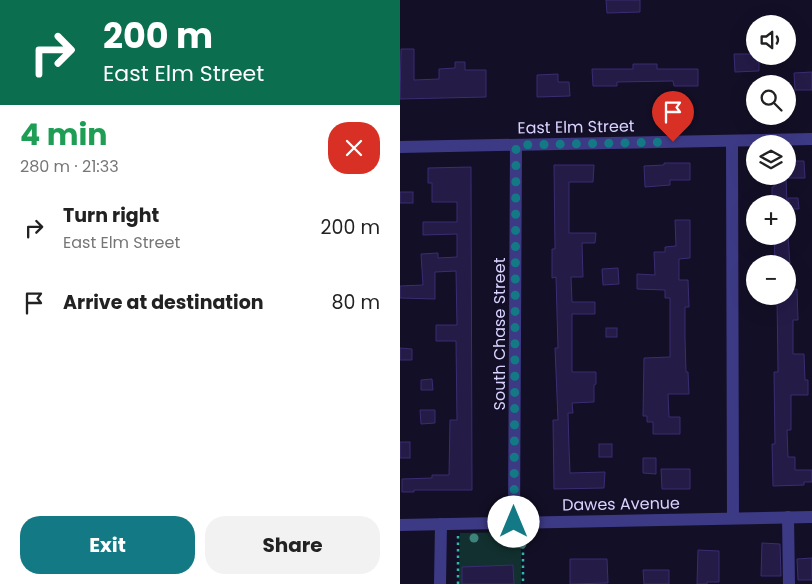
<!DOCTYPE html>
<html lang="en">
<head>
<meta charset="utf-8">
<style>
	body { margin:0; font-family:Poppins,sans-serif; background:#f2f2f2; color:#222; height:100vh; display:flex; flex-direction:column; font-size:19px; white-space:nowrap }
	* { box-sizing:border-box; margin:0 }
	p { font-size:16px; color:#767676 }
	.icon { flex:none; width:28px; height:28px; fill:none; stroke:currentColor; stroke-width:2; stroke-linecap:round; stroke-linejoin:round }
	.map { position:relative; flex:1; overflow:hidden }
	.details { display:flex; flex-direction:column; background:#fff; width:400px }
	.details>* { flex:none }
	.banner { background:#0b6e4f; color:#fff; overflow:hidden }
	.controls { position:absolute; left:346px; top:15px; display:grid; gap:10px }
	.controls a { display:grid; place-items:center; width:50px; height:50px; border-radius:50%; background:#fff; box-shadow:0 5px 20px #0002; font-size:25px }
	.pin { position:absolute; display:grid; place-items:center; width:42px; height:42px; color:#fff; margin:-51px -21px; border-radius:50% 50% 50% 0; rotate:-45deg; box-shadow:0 0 5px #0007 }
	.pin .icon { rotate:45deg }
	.me { position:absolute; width:55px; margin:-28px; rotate:0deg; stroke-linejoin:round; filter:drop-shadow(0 0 4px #0008) }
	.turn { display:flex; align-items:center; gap:18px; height:105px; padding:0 20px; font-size:22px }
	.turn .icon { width:65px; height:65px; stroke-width:2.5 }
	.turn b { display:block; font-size:35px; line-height:42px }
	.round { display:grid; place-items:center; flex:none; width:52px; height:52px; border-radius:20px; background:#f2f2f2 }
	.summary { display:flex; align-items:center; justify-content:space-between; height:85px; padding:0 20px }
	h1 { font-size:30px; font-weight:700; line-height:38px; color:#1e9e55 }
	.action { display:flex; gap:10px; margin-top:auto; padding:10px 20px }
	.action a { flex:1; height:58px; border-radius:20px; background:#137a85; color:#fff; font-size:20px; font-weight:700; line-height:58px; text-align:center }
	.action a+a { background:#f2f2f2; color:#222 }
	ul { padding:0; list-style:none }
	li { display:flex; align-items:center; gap:15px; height:75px; padding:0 20px }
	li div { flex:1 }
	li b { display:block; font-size:19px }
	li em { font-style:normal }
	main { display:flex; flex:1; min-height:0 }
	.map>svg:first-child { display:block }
	.green { fill:#12302f }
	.building { fill:#241b47; stroke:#3b2d73 }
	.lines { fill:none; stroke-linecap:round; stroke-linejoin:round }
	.path { stroke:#2fb8b0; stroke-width:2.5; stroke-dasharray:2.5 4; stroke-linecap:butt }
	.minor { stroke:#3d3a85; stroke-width:12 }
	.tree { fill:#3d827b }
	.route { stroke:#137a85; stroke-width:9; stroke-dasharray:0 16.2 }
	.labels { text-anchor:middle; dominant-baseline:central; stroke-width:4; stroke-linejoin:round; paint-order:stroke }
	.street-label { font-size:16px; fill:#d9d4ff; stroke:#130f26 }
</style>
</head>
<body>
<main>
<section class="details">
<div class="banner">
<div class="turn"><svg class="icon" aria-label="right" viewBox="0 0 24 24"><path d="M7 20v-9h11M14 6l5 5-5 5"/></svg><div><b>200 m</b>East Elm Street</div></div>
</div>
<div class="summary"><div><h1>4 min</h1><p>280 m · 21:33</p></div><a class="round" style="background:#d93025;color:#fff"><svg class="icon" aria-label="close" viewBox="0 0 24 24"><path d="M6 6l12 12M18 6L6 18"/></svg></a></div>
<ul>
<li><svg class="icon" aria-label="right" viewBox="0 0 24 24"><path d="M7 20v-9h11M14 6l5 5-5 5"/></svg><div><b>Turn right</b><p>East Elm Street</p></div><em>200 m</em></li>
<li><svg class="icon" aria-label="arrive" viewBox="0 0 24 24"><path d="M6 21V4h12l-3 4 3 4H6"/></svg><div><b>Arrive at destination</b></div><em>80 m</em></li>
</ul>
<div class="action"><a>Exit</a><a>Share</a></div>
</section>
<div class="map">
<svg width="412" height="584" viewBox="0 0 412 584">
	<rect width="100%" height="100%" fill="#130f26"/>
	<polygon class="green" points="121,532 121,584 114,584 113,565 90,566 90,567 75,566 74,568 62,567 62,584 59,584 60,533"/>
	<g class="building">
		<polygon points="206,0 240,0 240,12 207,13"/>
		<polygon points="1,49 14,49 14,80 39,79 39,69 55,68 55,62 65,62 65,70 86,70 86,97 0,99"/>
		<polygon points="334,54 355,54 355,56 359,56 359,71 335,72"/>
		<polygon points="233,64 257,64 257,69 298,69 298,86 274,86 273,81 217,82 217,86 193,86 192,69 233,69"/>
		<polygon points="412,72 412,90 395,90 394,73"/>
		<polygon points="158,74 158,82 169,82 170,96 137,97 137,75"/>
		<polygon points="388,161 404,161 405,178 388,178"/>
		<polygon points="264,163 290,163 290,180 270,180 270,185 245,187 244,166 264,165"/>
		<polygon points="154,165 194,165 193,182 169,182 169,233 196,233 195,243 182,243 183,277 171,277 172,302 195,302 195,314 172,314 172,372 196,372 196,384 194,385 194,402 172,403 173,413 168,413 169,448 170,473 205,472 204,488 154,489 153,420 158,420 155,348 158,348 156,277 152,278 152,249 155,249"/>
		<polygon points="71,167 72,490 14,490 14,492 2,492 2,479 32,478 32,475 49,475 50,420 57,420 56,341 36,341 36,325 57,325 56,271 35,272 35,299 0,298 0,286 23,285 21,254 38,253 38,258 57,257 57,234 23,235 23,222 57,222 57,202 32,202 32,183 28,183 28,168"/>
		<polygon points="374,176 386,176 387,204 372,204 372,187 374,187"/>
		<rect x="0" y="192" width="13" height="11"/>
		<polygon points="388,198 398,198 399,209 388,209"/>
		<polygon points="275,220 290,220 290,258 279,259 279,280 288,280 289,307 285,307 285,337 286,372 288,372 289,394 268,394 269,417 280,417 280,434 253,434 253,422 247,422 247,416 243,416 244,358 270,357 270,298 265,298 265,290 237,289 237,274 255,275 254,252 265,252 265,247 276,246"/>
		<polygon points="374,236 388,236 390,264 375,264"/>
		<polygon points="218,268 219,284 203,285 202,269"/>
		<polygon points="397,289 398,320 393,320 393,354 404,354 405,380 408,380 408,395 391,395 391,430 387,430 388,457 395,457 395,470 412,470 412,482 404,482 404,485 373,486 372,444 375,444 374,372 378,372 377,296 388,296 388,290"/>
		<rect x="206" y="328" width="11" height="9"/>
		<polygon points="0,348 12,349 12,360 0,360"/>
		<polygon points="32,379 33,390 21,390 21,380"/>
		<polygon points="20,410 35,410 35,423 21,424"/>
		<rect x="0" y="442" width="10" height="16"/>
		<rect x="199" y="444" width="13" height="13"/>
		<polygon points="243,458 256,458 256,474 243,473"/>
		<polygon points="261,469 290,469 290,489 262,489"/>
		<polygon points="362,543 380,544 381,576 361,576"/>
		<polygon points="298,550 319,551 319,582 307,582 307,584 297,584"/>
		<polygon points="412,558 412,580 398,580 397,559"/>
		<polygon points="170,559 207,559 208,583 170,584"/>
		<polygon points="113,565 114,584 62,584 62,567"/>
		<polygon points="243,570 269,570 269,584 244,584"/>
	</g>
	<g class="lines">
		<g class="path">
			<polyline points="123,533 123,584"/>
			<polyline points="58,536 58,584"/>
		</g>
		<g class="minor">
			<polyline points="332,141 333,518"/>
			<polyline points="0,147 412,139"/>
			<polyline points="388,517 389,584"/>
			<polyline points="114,522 116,145"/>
			<polyline points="0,525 412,517"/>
			<polyline points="40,584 41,524"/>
		</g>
	</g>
	<g class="tree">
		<circle cx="74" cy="538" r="4.5"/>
		<circle cx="122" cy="544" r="4.5"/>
	</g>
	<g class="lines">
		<polyline class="route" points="114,522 116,145 273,142"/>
	</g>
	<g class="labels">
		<g class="street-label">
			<text transform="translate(176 127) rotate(-1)">East Elm Street</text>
			<text transform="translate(99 334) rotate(-90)">South Chase Street</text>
			<text transform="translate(221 504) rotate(-1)">Dawes Avenue</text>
		</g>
	</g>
</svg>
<div class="controls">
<a><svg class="icon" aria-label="sound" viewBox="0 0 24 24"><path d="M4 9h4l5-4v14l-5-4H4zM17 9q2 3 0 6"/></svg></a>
<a><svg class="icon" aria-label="search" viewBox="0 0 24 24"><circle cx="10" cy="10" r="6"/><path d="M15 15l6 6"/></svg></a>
<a><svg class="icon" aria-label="layers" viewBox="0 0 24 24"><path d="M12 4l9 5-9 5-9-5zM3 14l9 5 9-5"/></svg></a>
<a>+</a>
<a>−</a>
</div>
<div class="pin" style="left:273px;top:142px;background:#d93025"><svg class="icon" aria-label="arrive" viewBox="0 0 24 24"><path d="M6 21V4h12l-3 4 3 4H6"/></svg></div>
<svg class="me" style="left:114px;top:522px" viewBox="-20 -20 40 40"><circle r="19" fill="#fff"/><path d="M0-13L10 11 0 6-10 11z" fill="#137a85"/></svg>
</div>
</main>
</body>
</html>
